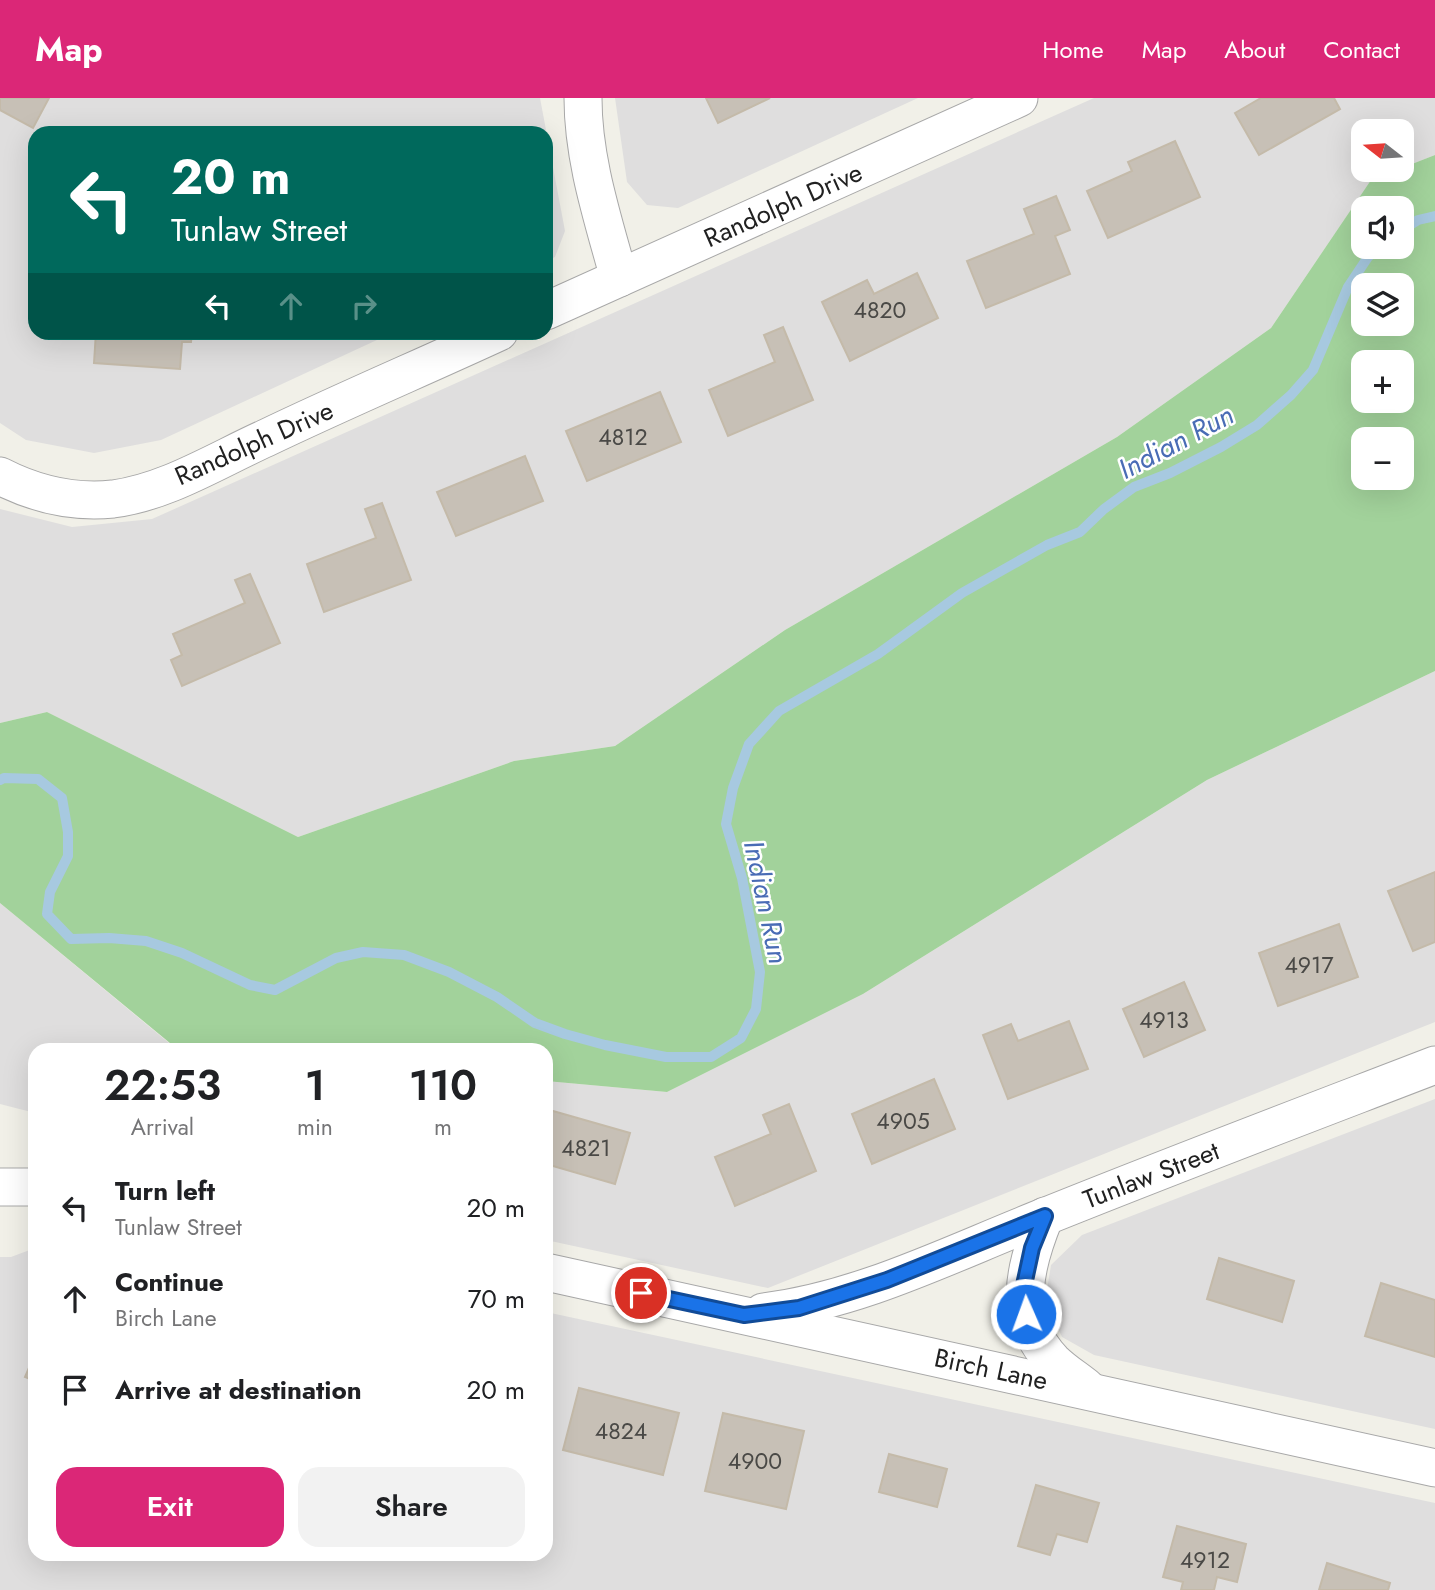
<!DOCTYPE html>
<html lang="en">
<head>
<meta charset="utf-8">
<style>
	body { margin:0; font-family:Jost,sans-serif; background:#f2f2f2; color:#202124; height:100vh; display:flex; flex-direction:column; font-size:26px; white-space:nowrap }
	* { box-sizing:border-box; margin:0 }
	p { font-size:23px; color:#757577 }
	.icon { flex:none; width:38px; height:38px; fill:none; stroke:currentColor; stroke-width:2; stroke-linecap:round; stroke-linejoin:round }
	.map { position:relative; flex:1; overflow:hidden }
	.panel { position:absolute; left:28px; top:945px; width:525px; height:518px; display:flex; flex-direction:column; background:#fff; border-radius:21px; box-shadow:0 7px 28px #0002 }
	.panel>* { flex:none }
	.hud { position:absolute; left:28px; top:28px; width:525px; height:214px; border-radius:21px; box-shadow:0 7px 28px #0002; background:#00695c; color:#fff; overflow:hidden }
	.needle { width:46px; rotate:287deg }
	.fabs { position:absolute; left:1351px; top:21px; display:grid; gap:14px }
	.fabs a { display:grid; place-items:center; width:63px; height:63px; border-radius:14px; background:#fff; box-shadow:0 7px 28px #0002; font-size:35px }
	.pin { position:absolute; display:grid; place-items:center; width:60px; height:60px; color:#fff; margin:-30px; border:4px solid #fff; border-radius:50%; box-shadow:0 2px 7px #0007 }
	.me { position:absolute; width:77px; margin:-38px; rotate:358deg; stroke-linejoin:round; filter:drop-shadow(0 0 5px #0008) }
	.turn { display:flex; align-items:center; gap:24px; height:147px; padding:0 28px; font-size:32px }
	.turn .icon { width:91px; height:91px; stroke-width:2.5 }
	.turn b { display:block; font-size:49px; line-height:60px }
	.lanes { display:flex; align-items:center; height:66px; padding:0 28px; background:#0003; justify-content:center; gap:35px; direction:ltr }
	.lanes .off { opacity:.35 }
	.eta { display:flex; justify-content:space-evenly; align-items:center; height:119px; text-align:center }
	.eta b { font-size:42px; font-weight:600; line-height:49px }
	.action { display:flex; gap:14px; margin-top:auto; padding:14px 28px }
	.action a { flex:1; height:80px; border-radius:21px; background:#db2777; color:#fff; font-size:28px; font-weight:600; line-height:80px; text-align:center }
	.action a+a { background:#f2f2f2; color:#202124 }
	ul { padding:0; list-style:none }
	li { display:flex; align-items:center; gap:21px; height:91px; padding:0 28px }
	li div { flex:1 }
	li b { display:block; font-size:26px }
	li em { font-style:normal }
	header { display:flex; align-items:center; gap:42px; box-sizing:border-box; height:98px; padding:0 35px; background:#db2777; color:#fff }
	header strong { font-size:33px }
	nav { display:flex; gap:38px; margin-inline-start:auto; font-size:24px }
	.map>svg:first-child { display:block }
	.residential { fill:#dfdede }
	.forest { fill:#a2d29b; fill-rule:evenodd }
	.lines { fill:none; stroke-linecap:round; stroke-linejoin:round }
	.stream { stroke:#a7c9e0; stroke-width:10 }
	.building { fill:#c7c0b6; stroke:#c4baa9; stroke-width:2 }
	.street-casing { stroke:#a8a8a8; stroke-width:39 }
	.street { stroke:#fff; stroke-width:37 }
	.route-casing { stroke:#114b97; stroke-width:18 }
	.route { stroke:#1a73e8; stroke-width:12 }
	.labels { text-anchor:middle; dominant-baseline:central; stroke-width:5; stroke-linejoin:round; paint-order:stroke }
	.number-label { font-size:23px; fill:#4a4946 }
	.street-label { font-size:26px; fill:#212121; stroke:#fff }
	.water-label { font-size:28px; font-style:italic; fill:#496cb5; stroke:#fff }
</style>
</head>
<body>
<header>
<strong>Map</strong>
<nav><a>Home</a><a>Map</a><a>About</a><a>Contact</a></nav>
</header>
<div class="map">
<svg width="1435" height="1492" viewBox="0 0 1435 1492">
	<rect width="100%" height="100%" fill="#f1f0e8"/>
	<g class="residential">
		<polygon points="0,0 540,0 565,133 555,159 546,163 546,35 35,35 35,234 392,235 161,342 94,355 26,342 0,325"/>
		<polygon points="615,0 918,0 678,110 647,107 627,84"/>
		<polygon points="1094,0 1435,0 1435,57 1402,70 1402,33 1363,33 1363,72 1397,72 1371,82 1271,230 1117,339 785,532 615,648 514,663 298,739 47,614 0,625 0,411 72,429 152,421"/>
		<polygon points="1435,573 1435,924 768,1190 546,1142 546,983 667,994 863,896 1207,682"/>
		<polygon points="0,805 175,950 194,952 35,952 35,1015 0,1006"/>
		<polygon points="1435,1001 1435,1331 1094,1257 1062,1239 1045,1204 1051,1167 1082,1137"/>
		<polygon points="35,1150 35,1456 546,1456 546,1214 1435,1405 1435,1492 0,1492 0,1159 11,1159"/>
	</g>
	<path class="forest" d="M1435,57V573L1207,682L863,896L667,994L546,983V952L176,950L0,805V625L47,614L298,739L514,663L615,648L785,532L1117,339L1271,230L1371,82ZM1363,110H1402V149H1363ZM1363,187H1402V226H1363ZM1363,264H1402V303H1363ZM1363,341H1402V380H1363Z"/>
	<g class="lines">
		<g class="stream">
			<polyline points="1402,132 1418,122 1435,118"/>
			<polyline points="0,682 4,680 38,681 62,700 68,734 68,758 50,794 47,816 71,841 109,840 146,843 182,855 250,887 275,892 336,860 363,854 404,857 449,874 497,899 535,925 565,936 605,947 666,959 711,959 741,940 756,911 760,874 742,780 726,726 733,690 749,646 779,613 878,556 962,495 1047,447 1080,434 1104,411 1134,389 1170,375 1221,349 1257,327 1291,297 1313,272 1348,189 1368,159 1380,149"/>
		</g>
	</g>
	<g class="building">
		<polygon points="0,0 49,0 33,30 0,12"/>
		<polygon points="706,0 770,0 718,25"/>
		<polygon points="1261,0 1334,0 1340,11 1259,57 1235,15"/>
		<polygon points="1175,43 1200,99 1108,140 1087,93 1132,73 1128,64"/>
		<polygon points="1056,98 1070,132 1055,138 1070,176 986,210 967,163 1034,136 1024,111"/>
		<polygon points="917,175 938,220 850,263 822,204 867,182 874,196"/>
		<polygon points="783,229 813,302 728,338 709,292 775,264 764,237"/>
		<polygon points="96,234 192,234 191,244 182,244 180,271 94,265"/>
		<polygon points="660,294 681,344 587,383 566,333"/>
		<polygon points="525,358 543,403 456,438 437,394"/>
		<polygon points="382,405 411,482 324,514 307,466 376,440 365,411"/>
		<polygon points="250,476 280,545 182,588 171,562 182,557 173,536 245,505 235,482"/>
		<polygon points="1435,774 1435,844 1413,853 1388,793"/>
		<polygon points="1339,826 1358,879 1278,908 1259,855"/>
		<polygon points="1184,884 1205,932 1144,959 1123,911"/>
		<polygon points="1069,923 1088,971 1008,1001 983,937 1011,926 1018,943"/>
		<polygon points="934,981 955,1031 872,1066 852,1016"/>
		<polygon points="789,1006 816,1073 735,1108 715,1059 771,1036 763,1017"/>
		<polygon points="546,1011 630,1035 615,1086 546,1066"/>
		<polygon points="1219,1160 1294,1183 1282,1224 1207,1201"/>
		<polygon points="1381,1185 1435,1202 1435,1259 1365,1238"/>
		<polygon points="35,1256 35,1283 25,1279"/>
		<polygon points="579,1290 679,1315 663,1377 563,1352"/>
		<polygon points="723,1315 804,1333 786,1411 705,1393"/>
		<polygon points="889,1356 947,1371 937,1409 879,1394"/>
		<polygon points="1036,1387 1099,1405 1087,1444 1057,1436 1050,1457 1018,1448"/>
		<polygon points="1177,1428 1246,1446 1237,1484 1217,1479 1214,1492 1181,1492 1183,1484 1163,1479"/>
		<polygon points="1327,1465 1390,1485 1388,1492 1319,1492"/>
	</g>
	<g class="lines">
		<g class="street-casing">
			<g id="street">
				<path d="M583,0C583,62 603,121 619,180"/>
				<polyline points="546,213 1019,0"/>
				<path d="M0,378C35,396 73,405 113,401C167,394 217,362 266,340C343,303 421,270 499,234"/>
				<polyline points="0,1089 35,1089"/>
				<path d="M1045,1118C1024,1169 1011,1219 1053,1263C1063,1273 1076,1281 1087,1290"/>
				<polyline points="546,1174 1435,1370"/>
				<path d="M763,1214C861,1202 952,1155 1044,1119C1173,1067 1305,1017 1435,967"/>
			</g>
		</g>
		<use href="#street" class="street"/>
	</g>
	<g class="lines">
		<g class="route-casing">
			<polyline id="route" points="641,1195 744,1217 799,1210 887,1182 1045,1118 1032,1150 1024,1187 1026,1216"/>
		</g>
		<use href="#route" class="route"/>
	</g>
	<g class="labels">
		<g class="number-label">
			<text x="880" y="212">4820</text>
			<text x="623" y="339">4812</text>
			<text x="1309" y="867">4917</text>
			<text x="1164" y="922">4913</text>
			<text x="903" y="1023">4905</text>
			<text x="586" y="1050">4821</text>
			<text x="621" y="1333">4824</text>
			<text x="755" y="1363">4900</text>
			<text x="1205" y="1462">4912</text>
		</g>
		<g class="street-label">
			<text transform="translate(783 107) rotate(-24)">Randolph Drive</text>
			<text transform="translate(254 345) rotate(-24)">Randolph Drive</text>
			<text transform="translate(1151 1077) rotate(-21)">Tunlaw Street</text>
			<text transform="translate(991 1271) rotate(12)">Birch Lane</text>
		</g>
		<g class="water-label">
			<text transform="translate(1176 344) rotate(-28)">Indian Run</text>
			<text transform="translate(766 804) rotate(78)">Indian Run</text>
		</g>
	</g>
</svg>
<div class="fabs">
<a><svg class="needle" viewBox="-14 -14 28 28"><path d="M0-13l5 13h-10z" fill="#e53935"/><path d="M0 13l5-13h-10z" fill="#757577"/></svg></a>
<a><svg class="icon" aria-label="sound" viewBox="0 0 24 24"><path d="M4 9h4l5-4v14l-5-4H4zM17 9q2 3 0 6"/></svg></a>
<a><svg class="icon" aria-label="layers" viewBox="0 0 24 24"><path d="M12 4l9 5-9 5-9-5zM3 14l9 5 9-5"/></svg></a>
<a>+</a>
<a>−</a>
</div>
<div class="pin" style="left:641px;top:1195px;background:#d93025"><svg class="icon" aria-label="arrive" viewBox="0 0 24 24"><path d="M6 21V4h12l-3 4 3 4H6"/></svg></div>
<svg class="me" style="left:1026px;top:1216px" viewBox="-20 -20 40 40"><circle r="17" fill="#1a73e8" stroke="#fff" stroke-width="3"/><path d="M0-11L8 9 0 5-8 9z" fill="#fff"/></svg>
<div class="hud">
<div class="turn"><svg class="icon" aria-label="left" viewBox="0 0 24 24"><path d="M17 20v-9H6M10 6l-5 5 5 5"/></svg><div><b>20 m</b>Tunlaw Street</div></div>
<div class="lanes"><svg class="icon" aria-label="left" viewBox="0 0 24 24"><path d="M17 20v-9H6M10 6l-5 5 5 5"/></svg><svg class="icon off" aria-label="ahead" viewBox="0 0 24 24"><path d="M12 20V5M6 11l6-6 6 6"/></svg><svg class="icon off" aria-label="right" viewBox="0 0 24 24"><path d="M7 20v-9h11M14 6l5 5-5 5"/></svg></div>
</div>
<section class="panel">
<div class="eta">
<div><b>22:53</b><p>Arrival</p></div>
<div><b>1</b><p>min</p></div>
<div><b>110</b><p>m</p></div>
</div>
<ul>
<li><svg class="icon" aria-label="left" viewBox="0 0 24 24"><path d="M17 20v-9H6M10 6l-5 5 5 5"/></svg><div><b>Turn left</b><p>Tunlaw Street</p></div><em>20 m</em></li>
<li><svg class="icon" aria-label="ahead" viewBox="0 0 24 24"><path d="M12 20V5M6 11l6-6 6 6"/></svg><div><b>Continue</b><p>Birch Lane</p></div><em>70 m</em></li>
<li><svg class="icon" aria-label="arrive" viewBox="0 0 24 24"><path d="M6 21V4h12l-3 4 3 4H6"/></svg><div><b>Arrive at destination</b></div><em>20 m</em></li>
</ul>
<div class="action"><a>Exit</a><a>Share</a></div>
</section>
</div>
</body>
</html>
